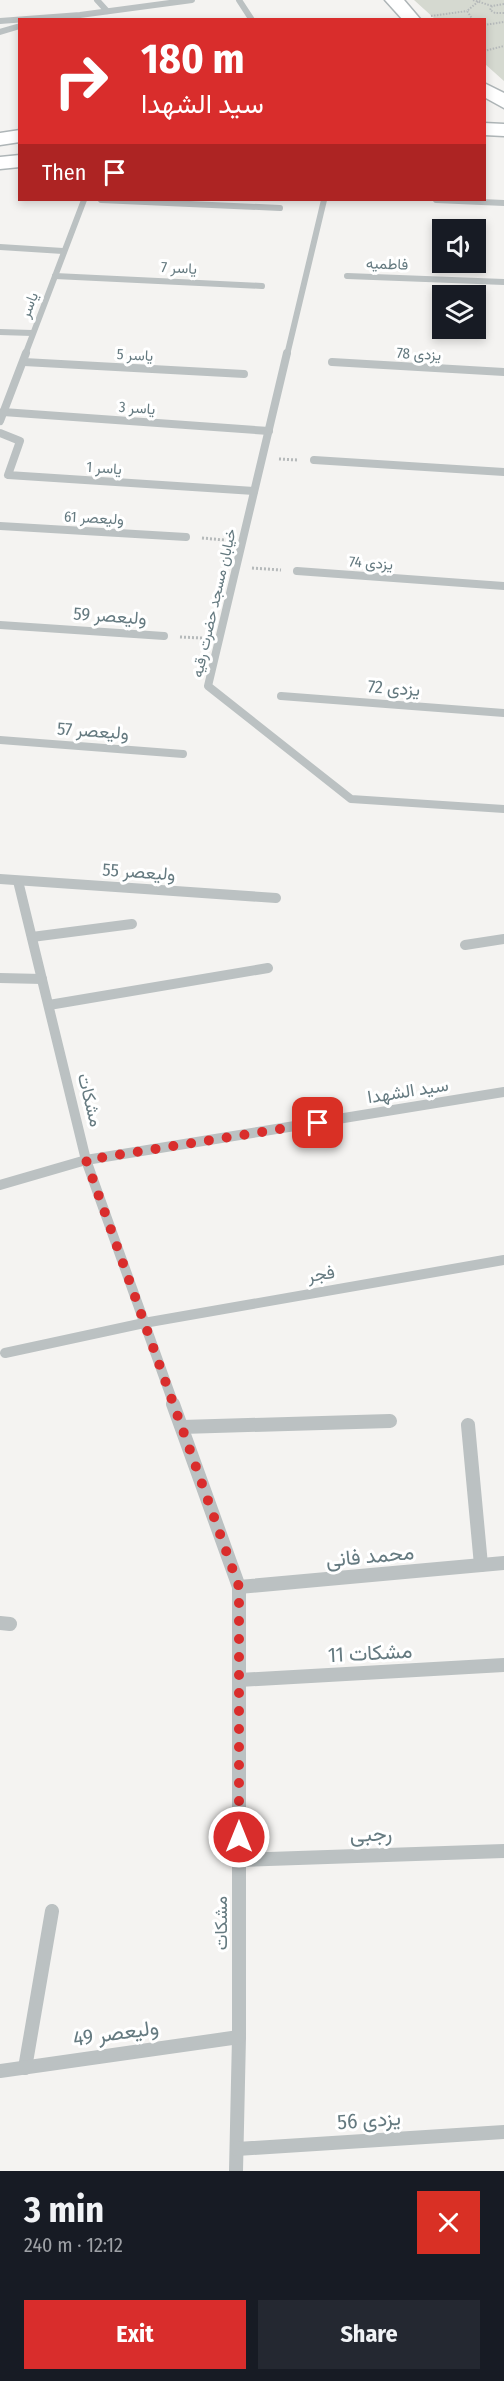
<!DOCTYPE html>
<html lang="en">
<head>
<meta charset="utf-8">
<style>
	body { margin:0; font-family:"Fira Sans Condensed",Vazirmatn,sans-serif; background:#242831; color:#f1f3f6; height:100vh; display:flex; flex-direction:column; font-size:22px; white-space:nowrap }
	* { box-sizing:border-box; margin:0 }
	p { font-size:20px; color:#9ea1a6 }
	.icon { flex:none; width:33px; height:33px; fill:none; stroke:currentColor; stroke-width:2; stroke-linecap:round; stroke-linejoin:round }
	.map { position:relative; height:2171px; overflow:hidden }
	.details { display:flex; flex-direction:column; background:#171b24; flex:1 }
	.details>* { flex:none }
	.guide { position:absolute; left:18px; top:18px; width:468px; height:183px; border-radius:0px; box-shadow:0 3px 9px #0003; background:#d92d2c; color:#fff; overflow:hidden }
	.tools { position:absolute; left:432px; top:219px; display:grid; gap:12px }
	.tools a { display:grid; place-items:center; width:54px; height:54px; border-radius:0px; background:#171b24; box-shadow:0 3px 9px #0003; font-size:30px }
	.pin { position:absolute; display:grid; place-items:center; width:51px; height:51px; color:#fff; margin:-26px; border-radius:12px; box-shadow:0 3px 9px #0006 }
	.me { position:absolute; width:66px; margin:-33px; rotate:0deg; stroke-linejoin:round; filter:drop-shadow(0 0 4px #0008) }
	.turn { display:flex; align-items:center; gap:21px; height:126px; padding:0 24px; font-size:27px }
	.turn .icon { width:78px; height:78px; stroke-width:2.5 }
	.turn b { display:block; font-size:42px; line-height:51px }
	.then { display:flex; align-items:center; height:57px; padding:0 24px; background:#0003; gap:12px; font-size:22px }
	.round { display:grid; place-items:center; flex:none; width:63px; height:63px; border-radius:0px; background:#242831 }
	.summary { display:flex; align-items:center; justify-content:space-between; height:102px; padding:0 24px }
	h1 { font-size:36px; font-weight:700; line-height:45px }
	.button { display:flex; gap:12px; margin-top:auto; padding:12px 24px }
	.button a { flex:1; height:69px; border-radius:0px; background:#d92d2c; color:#fff; font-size:24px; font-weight:700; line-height:69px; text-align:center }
	.button a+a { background:#242831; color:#f1f3f6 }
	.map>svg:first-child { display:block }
	.green { fill:#d5d9d0 }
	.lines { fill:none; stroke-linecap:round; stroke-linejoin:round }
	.major-casing { stroke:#aeb5b7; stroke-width:3 }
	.path-far1 { stroke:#b5b9ba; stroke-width:2; stroke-dasharray:1.5 1.5; stroke-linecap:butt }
	.path { stroke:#b5b9ba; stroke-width:3; stroke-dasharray:2 2; stroke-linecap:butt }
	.minor-far3 { stroke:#bbc1c2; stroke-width:6 }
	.minor-far2 { stroke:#bbc1c2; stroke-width:8 }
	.minor-far1 { stroke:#bbc1c2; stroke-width:10 }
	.minor { stroke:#bbc1c2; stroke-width:14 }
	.major { fill:#fff; fill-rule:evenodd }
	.route { stroke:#d92d2c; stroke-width:10; stroke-dasharray:0 18 }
	.labels { text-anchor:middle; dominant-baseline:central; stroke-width:6; stroke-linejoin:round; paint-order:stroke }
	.far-street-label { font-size:15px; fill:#657a80; stroke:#fff }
	.street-label { font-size:18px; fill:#657a80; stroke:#fff }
	.near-street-label { font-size:21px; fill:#657a80; stroke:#fff }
</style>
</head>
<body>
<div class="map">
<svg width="504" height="2171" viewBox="0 0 504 2171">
	<rect width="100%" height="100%" fill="#f4f3f1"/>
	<polygon class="green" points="414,0 504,0 504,81 485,64 484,20 435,19"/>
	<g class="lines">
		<g class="major-casing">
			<g id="major">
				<polygon points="385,0 404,0 421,20 403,20"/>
				<polygon points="484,83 504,93 504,108 484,97"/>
				<polygon points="484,123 504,124 504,136 484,135"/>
				<polygon points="20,130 20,142 0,145 0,133"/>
				<polygon points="20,155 20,167 0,169 0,157"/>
			</g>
		</g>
		<g class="path-far1">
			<polyline points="473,0 492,6"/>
			<polyline points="504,4 492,6 490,10 495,13 504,13"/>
			<polyline points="431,16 467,11"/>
			<polyline points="473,20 467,11 480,0"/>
			<polyline points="484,25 504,22"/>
			<polyline points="484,51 504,46"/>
		</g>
		<g class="path">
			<polyline points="279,459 298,460"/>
			<polyline points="202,538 224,540"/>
			<polyline points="252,568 281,570"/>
			<polyline points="180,637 202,638"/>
		</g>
		<g class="minor-far3">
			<polyline points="97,0 107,11"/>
			<polyline points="239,0 252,20"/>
			<polyline points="0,21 80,15 192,0"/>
			<polyline points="0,32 20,26"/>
			<polyline points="101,200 280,208"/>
			<polyline points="436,200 504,203"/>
			<polyline points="0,247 63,251"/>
			<polyline points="55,276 262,286"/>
			<polyline points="347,276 504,282"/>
			<polyline points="0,332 32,333"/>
			<polyline points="25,355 84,200"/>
			<polyline points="287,355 324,200"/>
		</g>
		<g class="minor-far2">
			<polyline points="287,353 208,686 351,799 504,809"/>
			<polyline points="24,362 244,374"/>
			<polyline points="332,362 504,372"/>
			<polyline points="3,412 269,431"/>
			<polyline points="0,421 26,353"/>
			<polyline points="0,433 20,441 8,475 254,491"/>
			<polyline points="314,460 504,472"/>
			<polyline points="0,526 186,537"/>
			<polyline points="297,571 504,586"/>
			<polyline points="0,625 164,636"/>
			<polyline points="281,696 504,713"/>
			<polyline points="0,740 183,754"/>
		</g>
		<g class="minor-far1">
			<polyline points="0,879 276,898"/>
			<polyline points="18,881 86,1160 174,1405"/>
			<polyline points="32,937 132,924"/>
			<polyline points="465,945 504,939"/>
			<polyline points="0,978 42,979"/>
			<polyline points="49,1005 268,968"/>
			<polyline points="0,1185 86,1160 504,1092"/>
			<polyline points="5,1353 144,1323 504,1260"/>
		</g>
		<g class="minor">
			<polyline points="173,1404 239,1587 239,2037 236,2171"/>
			<polyline points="468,1425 481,1565"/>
			<polyline points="182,1427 390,1421"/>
			<polyline points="239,1587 504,1563"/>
			<polyline points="0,1623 10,1624"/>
			<polyline points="239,1680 504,1665"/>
			<polyline points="239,1860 504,1851"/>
			<polyline points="25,2068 52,1911"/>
			<polyline points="0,2071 239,2037"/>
			<polyline points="237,2149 504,2132"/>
		</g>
		<use href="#major" class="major"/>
	</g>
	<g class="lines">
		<polyline class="route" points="239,1837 239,1587 86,1160 318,1123"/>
	</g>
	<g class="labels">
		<g class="far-street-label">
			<text transform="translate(387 264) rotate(2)">فاطمیه</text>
			<text transform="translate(179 268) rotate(3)">یاسر 7</text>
			<text transform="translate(29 305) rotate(-69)">یاسر</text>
			<text transform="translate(419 354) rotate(3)">یزدی 78</text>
			<text transform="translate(135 355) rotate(3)">یاسر 5</text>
			<text transform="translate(137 408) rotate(4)">یاسر 3</text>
			<text transform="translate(104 468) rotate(4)">یاسر 1</text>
			<text transform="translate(94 518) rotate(3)">ولیعصر 61</text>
			<text transform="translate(371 563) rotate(4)">یزدی 74</text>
			<text transform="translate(214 603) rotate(-77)">خیابان مسجد حضرت رقیه</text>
		</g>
		<g class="street-label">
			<text transform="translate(110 616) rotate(4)">ولیعصر 59</text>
			<text transform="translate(394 688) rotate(4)">یزدی 72</text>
			<text transform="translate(93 731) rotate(4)">ولیعصر 57</text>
			<text transform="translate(139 872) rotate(4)">ولیعصر 55</text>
			<text transform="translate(408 1091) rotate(-9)">سید الشهدا</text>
			<text transform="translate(90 1100) rotate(76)">مشکات</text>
			<text transform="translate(321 1274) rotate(-10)">فجر</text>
			<text transform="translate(221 1923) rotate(-90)">مشکات</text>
		</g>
		<g class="near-street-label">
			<text transform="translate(370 1556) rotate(-5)">محمد فانی</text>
			<text transform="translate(370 1653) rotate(-3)">11 مشکات</text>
			<text transform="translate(371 1834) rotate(-2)">رجبی</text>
			<text transform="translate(116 2033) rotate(-8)">ولیعصر 49</text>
			<text transform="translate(369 2120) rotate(-4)">یزدی 56</text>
		</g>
	</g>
</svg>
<div class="tools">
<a><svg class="icon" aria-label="sound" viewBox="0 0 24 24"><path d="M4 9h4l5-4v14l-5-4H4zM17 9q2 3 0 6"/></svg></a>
<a><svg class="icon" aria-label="layers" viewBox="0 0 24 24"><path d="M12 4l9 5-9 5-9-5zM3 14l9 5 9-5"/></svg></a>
</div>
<div class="pin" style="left:318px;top:1123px;background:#d93025"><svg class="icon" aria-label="arrive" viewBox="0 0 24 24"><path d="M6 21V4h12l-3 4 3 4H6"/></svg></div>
<svg class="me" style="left:239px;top:1837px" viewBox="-20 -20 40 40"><circle r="17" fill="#d92d2c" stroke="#fff" stroke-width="3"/><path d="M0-11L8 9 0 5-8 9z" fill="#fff"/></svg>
<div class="guide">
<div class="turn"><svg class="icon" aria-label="right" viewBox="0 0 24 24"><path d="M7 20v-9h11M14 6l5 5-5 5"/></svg><div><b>180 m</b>سید الشهدا</div></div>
<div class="then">Then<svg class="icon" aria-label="arrive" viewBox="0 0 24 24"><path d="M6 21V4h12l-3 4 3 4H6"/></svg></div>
</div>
</div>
<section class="details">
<div class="summary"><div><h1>3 min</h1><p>240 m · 12:12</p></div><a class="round" style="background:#d93025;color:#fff"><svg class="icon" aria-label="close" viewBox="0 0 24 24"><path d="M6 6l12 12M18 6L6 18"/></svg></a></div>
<div class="button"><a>Exit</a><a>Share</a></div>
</section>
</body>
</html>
